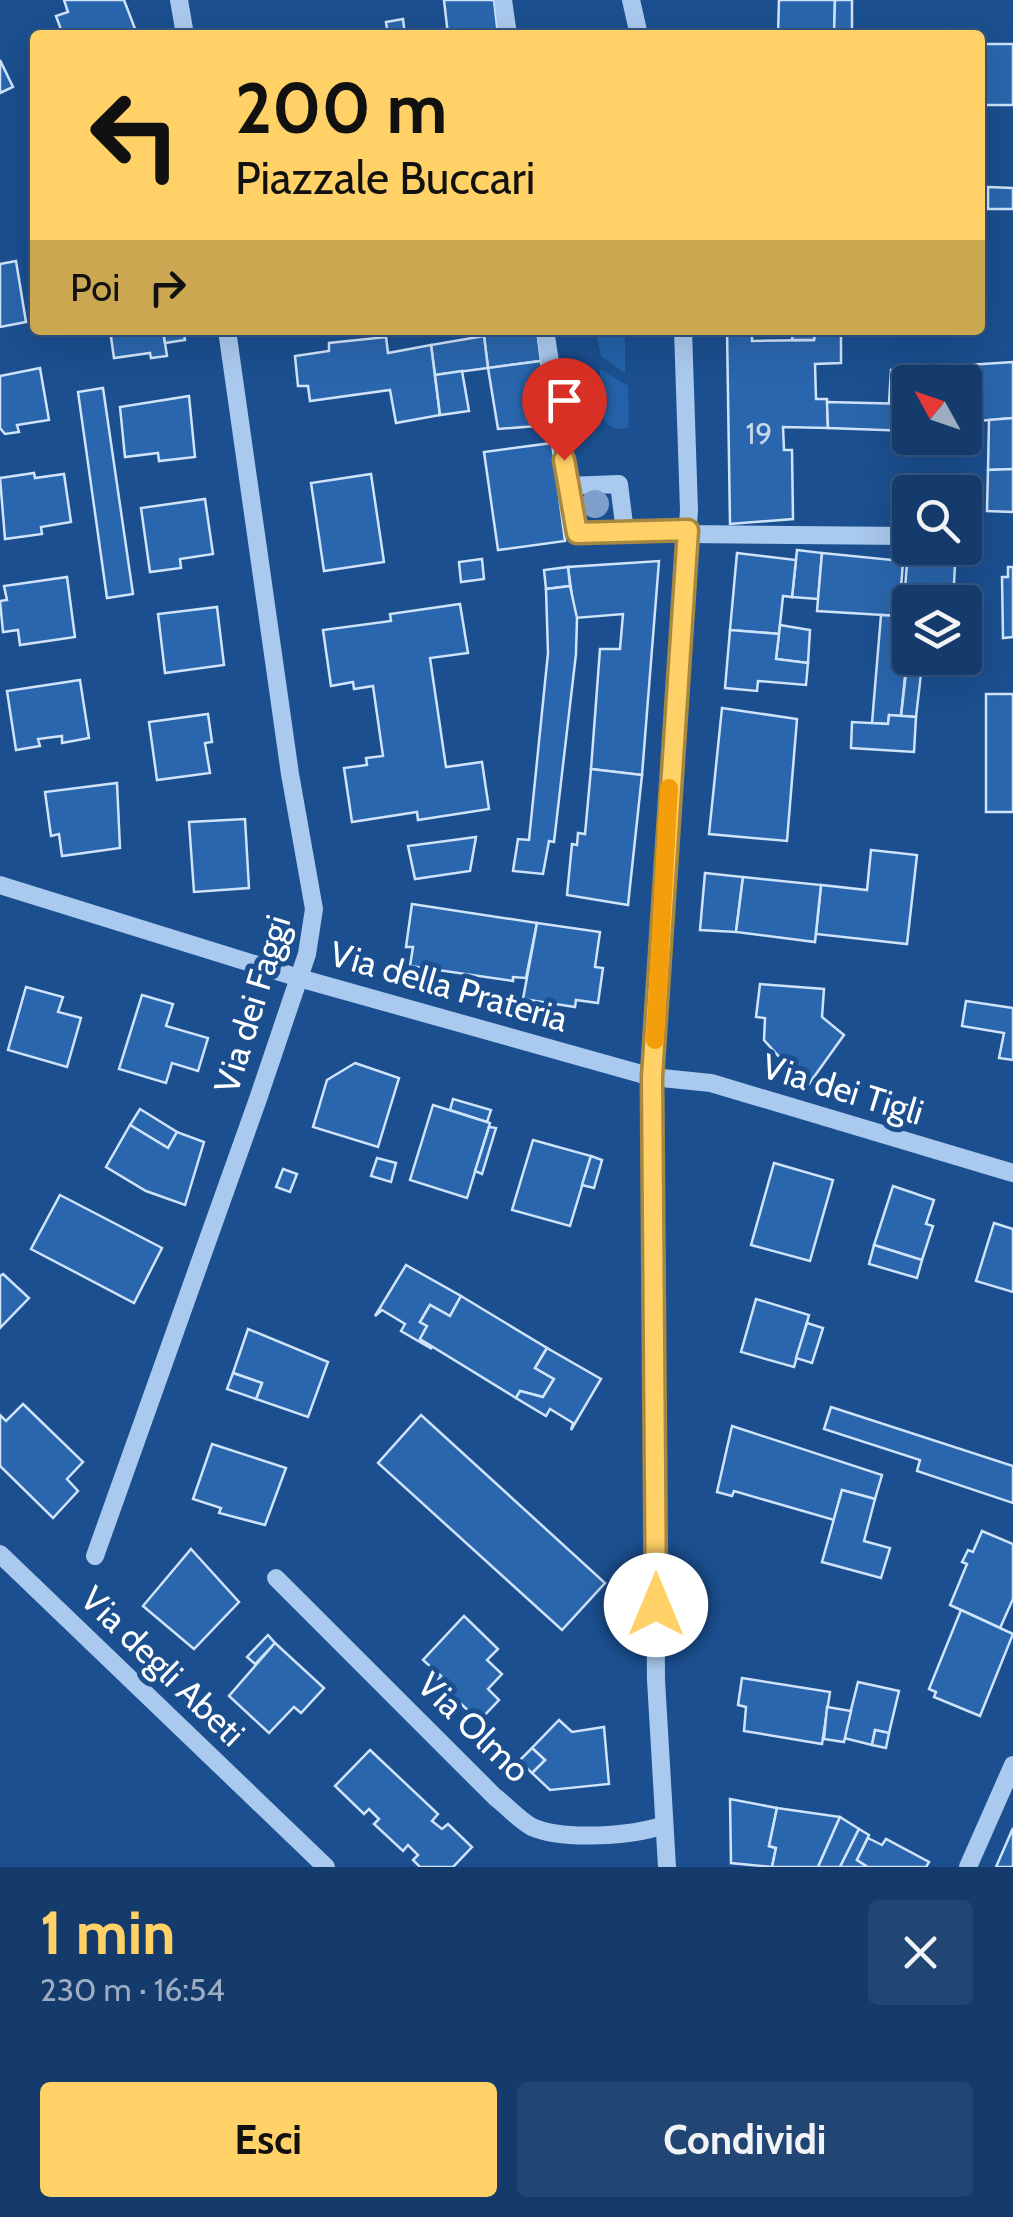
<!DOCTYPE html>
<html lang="it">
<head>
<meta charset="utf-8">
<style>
	body { margin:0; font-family:Cabin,sans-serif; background:#214673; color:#f1f3f6; height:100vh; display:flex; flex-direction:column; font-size:38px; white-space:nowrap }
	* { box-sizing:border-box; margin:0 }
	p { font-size:32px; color:#9dadc1 }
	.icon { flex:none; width:55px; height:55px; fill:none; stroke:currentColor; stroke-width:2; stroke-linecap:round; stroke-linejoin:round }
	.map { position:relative; height:1867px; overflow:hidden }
	.panel { display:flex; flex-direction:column; background:#143b6b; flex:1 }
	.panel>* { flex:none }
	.top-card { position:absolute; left:30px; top:30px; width:955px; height:305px; border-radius:10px; box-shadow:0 10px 40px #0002,0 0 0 2px #33557e; background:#ffd166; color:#111; overflow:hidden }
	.needle { width:65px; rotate:310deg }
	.controls { position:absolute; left:892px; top:365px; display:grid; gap:20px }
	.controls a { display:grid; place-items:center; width:90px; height:90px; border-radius:10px; background:#143b6b; box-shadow:0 10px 40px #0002,0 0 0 2px #33557e; font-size:50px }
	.pin { position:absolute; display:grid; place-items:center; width:85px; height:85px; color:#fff; margin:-102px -42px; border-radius:50% 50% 50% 0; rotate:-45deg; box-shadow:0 0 10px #0007 }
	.pin .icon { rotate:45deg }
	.me { position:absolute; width:110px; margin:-55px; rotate:0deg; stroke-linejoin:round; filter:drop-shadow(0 0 8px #0008) }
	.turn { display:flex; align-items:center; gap:35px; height:210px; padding:0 40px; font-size:45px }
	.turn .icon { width:130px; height:130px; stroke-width:2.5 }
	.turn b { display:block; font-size:70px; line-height:85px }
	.then { display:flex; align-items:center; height:95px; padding:0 40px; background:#0003; gap:20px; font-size:38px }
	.round { display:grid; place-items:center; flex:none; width:105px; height:105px; border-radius:10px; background:#214673 }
	.head { display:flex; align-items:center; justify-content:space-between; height:170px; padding:0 40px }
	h1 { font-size:60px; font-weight:700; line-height:75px; color:#ffd166 }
	.action { display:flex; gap:20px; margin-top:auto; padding:20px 40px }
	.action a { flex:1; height:115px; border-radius:10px; background:#ffd166; color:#111; font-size:40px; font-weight:700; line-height:115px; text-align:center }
	.action a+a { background:#214673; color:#f1f3f6 }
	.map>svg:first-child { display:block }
	.green { fill:#2461a8 }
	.building { fill:#2a66ad; stroke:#cfe3fa; stroke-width:2.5 }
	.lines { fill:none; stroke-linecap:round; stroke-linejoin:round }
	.minor { stroke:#a9c9ee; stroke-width:18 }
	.tree { fill:#7ea0ca }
	.route-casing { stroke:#a68842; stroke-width:25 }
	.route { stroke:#ffd166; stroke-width:18 }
	.slow { stroke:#f59e0b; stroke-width:18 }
	.labels { text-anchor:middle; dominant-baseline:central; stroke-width:10; stroke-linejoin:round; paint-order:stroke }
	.number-label { font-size:30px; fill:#cad9ea }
	.street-label { font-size:35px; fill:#fff; stroke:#1b4f8f }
</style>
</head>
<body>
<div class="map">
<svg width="1013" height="1867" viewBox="0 0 1013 1867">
	<rect width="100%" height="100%" fill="#1b4f8f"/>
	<g class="green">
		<polygon points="595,330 625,330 625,373 601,356"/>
		<path d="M600,369L628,386L629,427C594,439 600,391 600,369Z"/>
	</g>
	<g class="building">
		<polygon points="64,0 124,0 137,34 63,35 56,16 68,12"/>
		<polygon points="444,0 494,0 498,35 448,35"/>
		<polygon points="779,0 835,0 834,35 778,35"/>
		<polygon points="835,0 852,0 852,35 834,35"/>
		<polygon points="403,19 405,35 388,35 386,22"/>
		<rect x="980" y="44" width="33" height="61"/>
		<polygon points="0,60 13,87 0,93"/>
		<polygon points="988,187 1013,188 1013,209 988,209"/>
		<polygon points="16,261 26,322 0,327 0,264"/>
		<polygon points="110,330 163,330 167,356 151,358 150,353 114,358"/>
		<polygon points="163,330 183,330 185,340 165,343"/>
		<polygon points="505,330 537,330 541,361 488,368 484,336"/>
		<polygon points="727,330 752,330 752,341 814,340 815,330 841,330 841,363 815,364 816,399 827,399 828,428 783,427 784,450 792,450 793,519 730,524"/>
		<polygon points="793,330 815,330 814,340 792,340"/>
		<polygon points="484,336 488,368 435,375 431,345"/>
		<polygon points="386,337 388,353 431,345 440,415 396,423 390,390 310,401 308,386 298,386 295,356 329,351 329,343"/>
		<polygon points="541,361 550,425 498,429 488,368"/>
		<polygon points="1013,362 1013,418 967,422 965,382 910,382 910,404 889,403 891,370"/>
		<polygon points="40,368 49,420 17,425 19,432 5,434 0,428 0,376"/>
		<polygon points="462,371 469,411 440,415 435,375"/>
		<polygon points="103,388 133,594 107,598 78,392"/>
		<polygon points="189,396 195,457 159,461 158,453 125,457 120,407"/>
		<polygon points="827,402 910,404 910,431 828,428"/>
		<polygon points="1013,418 1013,469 988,470 989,420"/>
		<polygon points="552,443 565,541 498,550 484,452"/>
		<polygon points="1013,469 1013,512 987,511 988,470"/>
		<polygon points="34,473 35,478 64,474 71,522 41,527 42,534 5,539 0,478"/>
		<polygon points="371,474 384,562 324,571 311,483"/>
		<polygon points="205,499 213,554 180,559 181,568 150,572 141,508"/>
		<polygon points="797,550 822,553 818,599 792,597"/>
		<polygon points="737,553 796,560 792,597 783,596 779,634 730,630"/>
		<polygon points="822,553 903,561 899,616 817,611"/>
		<polygon points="482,559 484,579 461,582 459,562"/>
		<polygon points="659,561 642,775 591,769 600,649 620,649 623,614 575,618 568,567"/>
		<polygon points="907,562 955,565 953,602 910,602 910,633 902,632"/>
		<polygon points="568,567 570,586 546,589 544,570"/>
		<polygon points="1008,567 1013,567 1013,637 1003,638 1002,577 1008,577"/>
		<polygon points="67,577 75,637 20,645 18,630 3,632 0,601 7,600 4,586"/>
		<polygon points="570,586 577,618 576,654 554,842 549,841 543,874 513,871 518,839 529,840 548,653 546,589"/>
		<polygon points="460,604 468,653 430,658 446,767 482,762 489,809 418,820 417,812 352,822 344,768 367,765 366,758 383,756 373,686 354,689 353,682 331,686 323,630 391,621 390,614"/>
		<polygon points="217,607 224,665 165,673 158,614"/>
		<polygon points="881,615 899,616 898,636 909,636 901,716 889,715 888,724 872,723"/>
		<polygon points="780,625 810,630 808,663 776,659"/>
		<polygon points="730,630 779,634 776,659 808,663 806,685 758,681 757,691 725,688"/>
		<polygon points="906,673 921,674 916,717 901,716"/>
		<polygon points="80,680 89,738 62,743 62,736 38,739 40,746 16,750 7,691"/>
		<rect x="986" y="694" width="27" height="118"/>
		<polygon points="722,708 797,719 787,841 709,834"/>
		<polygon points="208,714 212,742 205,743 210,773 157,780 149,722"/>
		<polygon points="889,715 916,717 914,752 851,748 852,722 888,724"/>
		<polygon points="591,769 642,775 628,905 567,895 572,844 577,845 578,833 585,834"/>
		<polygon points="117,783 120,848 62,856 59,834 51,836 45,792"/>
		<polygon points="245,819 249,888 194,892 189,822"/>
		<polygon points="476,837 470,871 415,879 408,846"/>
		<polygon points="871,850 917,855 907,944 816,934 821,885 867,890"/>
		<polygon points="705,873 743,877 736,932 700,930"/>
		<polygon points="743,877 821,885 815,942 736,932"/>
		<polygon points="412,904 537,923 526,978 513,977 513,981 410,966 413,947 406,947"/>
		<polygon points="537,923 600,932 595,967 603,968 598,1003 576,1000 575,1007 523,999"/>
		<polygon points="760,984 824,989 822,1017 844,1035 806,1088 777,1069 782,1060 764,1040 765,1018 756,1017"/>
		<polygon points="26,987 63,997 58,1012 81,1018 67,1067 8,1050"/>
		<polygon points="142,995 173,1004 166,1026 208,1038 198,1071 172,1063 166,1083 119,1069"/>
		<polygon points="966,1001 1013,1008 1013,1060 999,1058 1004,1033 962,1026"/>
		<polygon points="355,1063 399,1078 378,1147 313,1127 327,1080"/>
		<polygon points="453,1099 491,1110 487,1122 450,1110"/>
		<polygon points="433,1105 490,1123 467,1198 410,1180"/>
		<polygon points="140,1109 177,1132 168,1148 130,1125"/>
		<polygon points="130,1125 168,1148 177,1132 204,1142 185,1205 146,1191 106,1167"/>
		<polygon points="489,1127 496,1128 482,1174 475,1171"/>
		<polygon points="533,1140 591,1156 570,1226 512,1210"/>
		<polygon points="591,1156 602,1160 594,1188 582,1185"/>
		<polygon points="377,1158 396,1163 391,1182 371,1176"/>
		<polygon points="774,1163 833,1180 810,1261 751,1245"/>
		<polygon points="283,1169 297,1174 290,1192 276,1187"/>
		<polygon points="893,1186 934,1200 926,1224 933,1226 922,1260 874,1245"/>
		<polygon points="60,1195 162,1248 134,1303 31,1249"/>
		<polygon points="994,1223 1013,1229 1013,1292 976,1281"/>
		<polygon points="874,1245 922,1260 917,1278 869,1264"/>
		<polygon points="406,1265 461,1296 450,1316 430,1305 420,1322 427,1326 420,1339 432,1349 401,1331 405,1324 382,1310 375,1316"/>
		<polygon points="3,1274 29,1298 0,1328 0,1276"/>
		<polygon points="461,1296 547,1348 535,1368 554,1379 543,1397 520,1391 516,1398 420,1339 427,1326 420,1322 430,1305 450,1316"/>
		<polygon points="756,1299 809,1315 794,1367 741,1352"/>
		<polygon points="807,1323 823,1328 812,1363 796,1358"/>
		<polygon points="248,1329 328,1362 308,1417 256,1399 262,1383 233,1373"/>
		<polygon points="547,1348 601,1379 571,1430 573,1423 550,1409 546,1416 516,1398 520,1391 543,1397 554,1379 535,1368"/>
		<polygon points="233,1373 262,1383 256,1399 227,1389"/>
		<polygon points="23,1404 83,1462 67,1479 78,1491 53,1518 0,1466 0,1415 6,1421"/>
		<polygon points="831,1407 1013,1466 1013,1503 917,1471 920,1460 824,1429"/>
		<polygon points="421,1415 605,1583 562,1630 378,1463"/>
		<polygon points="732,1426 882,1475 875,1499 842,1490 834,1520 734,1491 732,1496 717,1492"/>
		<polygon points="212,1444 286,1468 265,1525 219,1513 221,1508 193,1499"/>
		<polygon points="842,1490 875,1499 864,1541 890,1548 881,1578 822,1562"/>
		<polygon points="982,1531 1013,1544 1013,1599 1000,1628 950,1605 967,1564 962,1562 968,1550 973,1552"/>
		<polygon points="191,1549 239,1602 194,1649 143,1606"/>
		<polygon points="961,1610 1013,1634 980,1716 934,1697 936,1692 929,1689"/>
		<polygon points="464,1616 498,1649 487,1660 502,1674 488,1689 499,1700 479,1721 437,1681 441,1676 423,1660"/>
		<polygon points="268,1635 275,1643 255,1664 247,1657"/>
		<polygon points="275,1643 324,1688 301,1713 294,1707 269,1733 229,1696"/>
		<polygon points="742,1678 830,1692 822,1744 744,1731 746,1707 738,1705"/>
		<polygon points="858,1682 899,1691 889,1733 875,1730 872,1745 844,1738"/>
		<polygon points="827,1707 851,1711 844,1742 824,1739"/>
		<polygon points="559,1720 572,1732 604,1727 609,1784 550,1790 532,1773 545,1760 532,1748"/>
		<polygon points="875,1730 889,1733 886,1748 872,1745"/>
		<polygon points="532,1748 545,1760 532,1773 519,1761"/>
		<polygon points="370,1750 438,1814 432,1821 442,1829 448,1824 472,1847 453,1867 420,1867 413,1860 418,1855 408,1845 403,1851 374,1824 379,1819 369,1809 364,1814 335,1786"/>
		<polygon points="730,1799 777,1808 769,1846 776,1848 772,1867 731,1863"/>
		<polygon points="777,1808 840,1817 818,1867 772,1867 776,1848 769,1846"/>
		<polygon points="840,1817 859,1829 840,1867 818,1867"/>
		<polygon points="1013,1828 1013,1867 996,1867"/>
		<polygon points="859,1829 869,1835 857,1860 868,1867 840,1867"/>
		<polygon points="868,1838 882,1845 886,1839 929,1862 926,1867 868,1867 857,1860"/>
	</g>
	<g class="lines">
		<g class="minor">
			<polyline points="179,0 185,35"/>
			<polyline points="503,0 508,35"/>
			<polyline points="631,0 639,35"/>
			<polyline points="545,330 577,533 910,536"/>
			<polyline points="567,486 619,484 625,532"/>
			<polyline points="0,885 299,978 652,1077 711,1083 1013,1173"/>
			<polyline points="0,1554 326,1867"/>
			<polyline points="95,1556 258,1099 307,954 314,909 290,774 227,330"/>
			<path d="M276,1578L495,1797C507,1806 519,1820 532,1827C563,1841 633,1836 664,1825"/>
			<polyline points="667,1867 656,1680 652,1077 689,510 683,330"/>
			<polyline points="968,1867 1013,1765"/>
		</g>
	</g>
	<circle class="tree" cx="595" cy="504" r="14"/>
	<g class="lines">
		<g class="route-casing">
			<polyline id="route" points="564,460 577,533 688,530 652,1077 656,1605"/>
		</g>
		<use href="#route" class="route"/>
		<polyline class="slow" points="655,1040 669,788"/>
	</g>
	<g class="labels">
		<g class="number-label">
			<text x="759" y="433">19</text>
		</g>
		<g class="street-label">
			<text transform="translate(449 986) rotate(16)">Via della Prateria</text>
			<text transform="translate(252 1004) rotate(-73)">Via dei Faggi</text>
			<text transform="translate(843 1089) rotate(17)">Via dei Tigli</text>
			<text transform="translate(163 1666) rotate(44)">Via degli Abeti</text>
			<text transform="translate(474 1727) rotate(44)">Via Olmo</text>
		</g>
	</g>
</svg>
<div class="controls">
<a><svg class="needle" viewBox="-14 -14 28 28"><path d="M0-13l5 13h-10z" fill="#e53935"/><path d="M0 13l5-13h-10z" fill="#9dadc1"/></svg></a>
<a><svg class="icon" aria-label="search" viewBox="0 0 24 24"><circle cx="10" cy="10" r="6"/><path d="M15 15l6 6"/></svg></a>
<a><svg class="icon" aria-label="layers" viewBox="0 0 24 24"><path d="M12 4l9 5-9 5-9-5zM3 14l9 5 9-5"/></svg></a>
</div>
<div class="pin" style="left:564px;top:460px;background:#d93025"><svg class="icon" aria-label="arrive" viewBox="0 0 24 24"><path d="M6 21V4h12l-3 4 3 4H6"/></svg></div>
<svg class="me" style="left:656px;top:1605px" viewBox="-20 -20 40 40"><circle r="19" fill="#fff"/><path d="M0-13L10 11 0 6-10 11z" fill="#ffd166"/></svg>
<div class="top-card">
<div class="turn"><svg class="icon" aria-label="left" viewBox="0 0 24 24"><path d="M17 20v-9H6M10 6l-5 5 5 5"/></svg><div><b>200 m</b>Piazzale Buccari</div></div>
<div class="then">Poi<svg class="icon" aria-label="right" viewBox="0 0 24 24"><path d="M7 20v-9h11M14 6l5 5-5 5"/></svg></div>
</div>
</div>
<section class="panel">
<div class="head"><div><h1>1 min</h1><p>230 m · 16:54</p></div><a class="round"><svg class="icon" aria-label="close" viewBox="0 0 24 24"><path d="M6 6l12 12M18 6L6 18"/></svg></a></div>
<div class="action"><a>Esci</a><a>Condividi</a></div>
</section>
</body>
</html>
